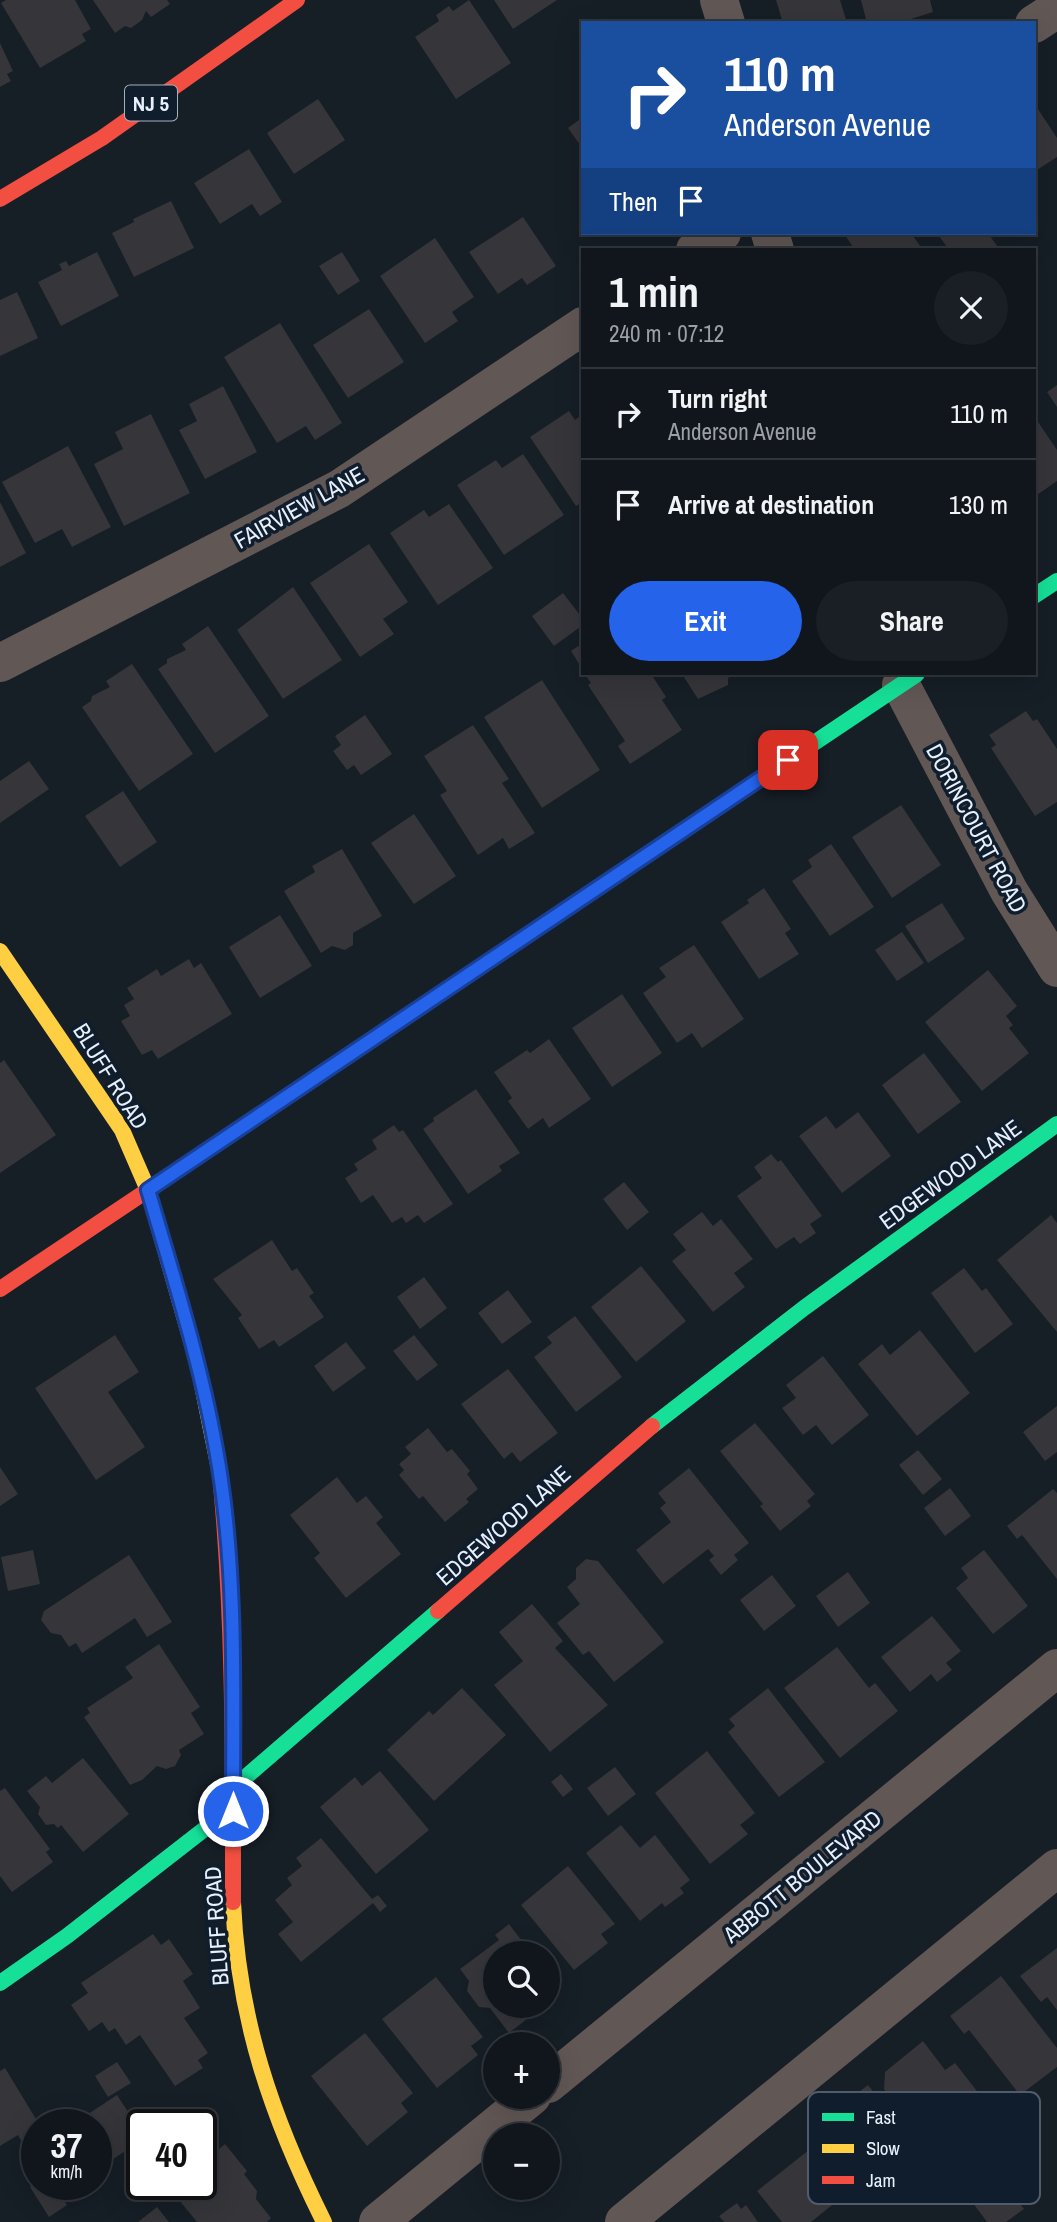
<!DOCTYPE html>
<html lang="en">
<head>
<meta charset="utf-8">
<style>
	body { margin:0; font-family:"Archivo Narrow",sans-serif; background:#191f25; color:#f1f3f6; height:100vh; display:flex; flex-direction:column; font-size:26px; white-space:nowrap }
	* { box-sizing:border-box; margin:0 }
	p { font-size:23px; color:#9c9fa3 }
	.icon { flex:none; width:38px; height:38px; fill:none; stroke:currentColor; stroke-width:2; stroke-linecap:round; stroke-linejoin:round }
	.map { position:relative; flex:1; overflow:hidden }
	.side { position:absolute; left:581px; top:248px; width:455px; height:427px; display:flex; flex-direction:column; background:#10161c; border-radius:0px; box-shadow:0 7px 28px #0002,0 0 0 2px #30353b }
	.side>* { flex:none }
	.hud { position:absolute; left:581px; top:21px; width:455px; height:214px; border-radius:0px; box-shadow:0 7px 28px #0002,0 0 0 2px #30353b; background:#1a4fa0; color:#fff; overflow:hidden }
	.buttons { position:absolute; left:483px; top:1941px; display:grid; gap:14px }
	.buttons a { display:grid; place-items:center; width:77px; height:77px; border-radius:50%; background:#10161c; box-shadow:0 7px 28px #0002,0 0 0 2px #30353b; font-size:35px }
	.speed { position:absolute; left:21px; top:2109px; display:flex; gap:14px; font-size:35px; font-weight:700; text-align:center }
	.speed>* { display:grid; place-content:center; width:91px; height:91px; border-radius:50%; background:#10161c; box-shadow:0 7px 28px #0002,0 0 0 2px #30353b; line-height:1 }
	.speed small { font-size:18px; font-weight:400 }
	.speed .limit { border:4px solid #111; border-radius:10px; background:#fff; color:#111 }
	.pin { position:absolute; display:grid; place-items:center; width:60px; height:60px; color:#fff; margin:-30px; border-radius:14px; box-shadow:0 4px 10px #0006 }
	.me { position:absolute; width:77px; margin:-38px; rotate:0deg; stroke-linejoin:round; filter:drop-shadow(0 0 5px #0008) }
	.turn { display:flex; align-items:center; gap:24px; height:147px; padding:0 28px; font-size:32px }
	.turn .icon { width:91px; height:91px; stroke-width:2.5 }
	.turn b { display:block; font-size:49px; line-height:60px }
	.then { display:flex; align-items:center; height:66px; padding:0 28px; background:#0003; gap:14px; font-size:26px }
	.round { display:grid; place-items:center; flex:none; width:74px; height:74px; border-radius:37px; background:#191f25 }
	.headline { display:flex; align-items:center; justify-content:space-between; height:119px; padding:0 28px }
	h1 { font-size:42px; font-weight:800; line-height:52px }
	.cta { display:flex; gap:14px; margin-top:auto; padding:14px 28px }
	.cta a { flex:1; height:80px; border-radius:42px; background:#2563eb; color:#fff; font-size:28px; font-weight:800; line-height:80px; text-align:center }
	.cta a+a { background:#191f25; color:#f1f3f6 }
	ul { padding:0; list-style:none }
	li { display:flex; align-items:center; gap:21px; height:91px; padding:0 28px; border-top:2px solid #30353b }
	li div { flex:1 }
	li b { display:block; font-size:26px }
	li em { font-style:normal }
	.map>svg:first-child { display:block }
	.building { fill:#35353a }
	.lines { fill:none; stroke-linecap:round; stroke-linejoin:round }
	.street { stroke:#615754; stroke-width:38 }
	.fast { stroke:#16e098; stroke-width:16 }
	.slow { stroke:#ffcf43; stroke-width:16 }
	.jam { stroke:#f24e42; stroke-width:16 }
	.route-casing { stroke:#184099; stroke-width:18 }
	.route { stroke:#2563eb; stroke-width:12 }
	.labels { text-anchor:middle; dominant-baseline:central; stroke-width:7; stroke-linejoin:round; paint-order:stroke }
	.shield { fill:#0f1d2d; stroke:#a6b1be; stroke-width:2 }
	.shield-label { font-size:21px; font-weight:bold; fill:#e7f0fc }
	.street-label { font-size:23px; fill:#e7f0fc; stroke:#0f1d2d }
	.key { fill:#0f1d2d; stroke:#505c6b; stroke-width:2 }
	.key-label { font-size:19px; fill:#e7f0fc }
</style>
</head>
<body>
<div class="map">
<svg width="1057" height="2222" viewBox="0 0 1057 2222">
	<rect width="100%" height="100%" fill="#161e26"/>
	<g class="building">
		<polygon points="6,0 75,0 91,29 82,34 86,41 40,68 1,3"/>
		<polygon points="93,0 167,0 170,4 151,17 146,11 142,20 131,28 125,26 115,33"/>
		<polygon points="469,0 511,63 456,99 415,37 439,21 436,15 449,6 453,11"/>
		<polygon points="494,0 557,0 513,29"/>
		<polygon points="776,0 840,0 847,23 777,23 782,20"/>
		<polygon points="861,0 930,0 933,12 911,19 912,23 867,23"/>
		<polygon points="0,43 13,71 7,74 11,81 0,87"/>
		<polygon points="318,99 345,140 294,174 267,133"/>
		<polygon points="1034,103 1057,138 1057,157 1034,172"/>
		<polygon points="583,117 583,149 568,128"/>
		<polygon points="249,149 282,202 260,216 252,204 220,224 194,183"/>
		<polygon points="171,201 194,248 134,277 112,233 134,222 133,219"/>
		<polygon points="523,217 556,266 527,285 522,278 498,294 469,252"/>
		<polygon points="848,233 911,233 923,250 855,250 845,235"/>
		<polygon points="937,233 995,233 990,236 1000,250 949,250"/>
		<polygon points="435,238 474,297 452,312 458,321 425,343 380,276"/>
		<polygon points="97,252 119,296 61,326 38,282 62,270 59,264 66,261 69,266"/>
		<polygon points="342,252 360,281 338,295 319,266"/>
		<polygon points="17,292 38,338 0,356 0,300"/>
		<polygon points="369,309 404,362 348,398 313,345"/>
		<polygon points="280,323 342,423 315,440 306,426 277,443 224,357"/>
		<polygon points="1057,385 1057,407 1047,392"/>
		<polygon points="223,386 257,452 205,479 179,430 197,421 189,404"/>
		<polygon points="569,411 575,420 583,414 583,502 576,506 530,437"/>
		<polygon points="151,414 190,493 124,526 94,464 123,449 115,432"/>
		<polygon points="1034,416 1057,450 1057,481 1034,497"/>
		<polygon points="68,446 111,527 72,547 62,529 35,543 2,482"/>
		<polygon points="523,454 564,515 504,555 457,485 496,460 502,468"/>
		<polygon points="0,502 26,553 0,567"/>
		<polygon points="449,504 493,568 438,605 390,533 424,510 429,517"/>
		<polygon points="369,544 408,602 383,619 394,634 360,657 310,583"/>
		<polygon points="293,587 342,660 283,699 237,630"/>
		<polygon points="563,593 583,619 583,625 554,646 532,616"/>
		<polygon points="208,626 269,716 215,753 158,669 167,663 167,659 186,650 182,644"/>
		<polygon points="583,643 583,670 571,651"/>
		<polygon points="132,664 193,754 139,791 82,707 91,701 92,696 110,687 106,681"/>
		<polygon points="585,674 651,674 666,697 662,700 682,730 630,764 618,746 625,741 588,685 591,683"/>
		<polygon points="682,674 734,674 728,678 728,685 698,699"/>
		<polygon points="542,680 600,770 542,808 484,717"/>
		<polygon points="1026,711 1033,721 1037,719 1057,749 1057,802 1035,816 991,748 996,745 989,735"/>
		<polygon points="365,715 392,754 361,775 354,765 347,770 333,751 341,745 335,736"/>
		<polygon points="473,725 509,779 502,783 535,833 509,849 503,838 478,855 440,795 447,791 424,756"/>
		<polygon points="29,761 49,789 0,823 0,781"/>
		<polygon points="123,791 157,842 120,867 85,816"/>
		<polygon points="901,805 941,865 892,898 852,837"/>
		<polygon points="414,814 456,876 414,904 371,843"/>
		<polygon points="831,844 874,907 830,936 792,881 812,867 808,860"/>
		<polygon points="342,849 382,916 353,933 353,945 345,950 332,946 321,953 284,891 315,872 312,866"/>
		<polygon points="764,888 791,929 785,933 799,954 759,979 721,922 749,903 747,900"/>
		<polygon points="942,903 965,939 928,963 905,926"/>
		<polygon points="280,915 312,966 260,998 229,947"/>
		<polygon points="902,932 924,963 897,981 875,950"/>
		<polygon points="694,945 744,1019 702,1048 692,1033 677,1043 643,993 666,977 659,968"/>
		<polygon points="189,959 194,968 201,963 232,1014 158,1059 152,1050 142,1055 121,1021 130,1016 124,1005 134,999 127,988 157,969 161,976"/>
		<polygon points="988,970 1017,1006 1006,1016 1013,1025 1009,1028 1029,1053 982,1091 925,1022"/>
		<polygon points="622,994 662,1053 612,1087 572,1028"/>
		<polygon points="549,1039 591,1099 549,1128 543,1118 528,1129 508,1101 512,1098 494,1072 527,1050 530,1053"/>
		<polygon points="924,1053 961,1102 918,1134 882,1085"/>
		<polygon points="4,1060 56,1135 0,1173 0,1063"/>
		<polygon points="476,1089 520,1153 499,1166 502,1171 468,1194 423,1129 434,1121 433,1118"/>
		<polygon points="858,1112 891,1156 842,1193 799,1136 826,1116 836,1129"/>
		<polygon points="394,1125 399,1132 403,1130 453,1204 424,1223 418,1215 406,1223 402,1217 392,1223 373,1195 361,1203 345,1178 358,1170 354,1164 377,1149 372,1140"/>
		<polygon points="771,1154 778,1162 781,1160 822,1216 810,1224 816,1233 800,1244 794,1237 776,1249 737,1196 762,1178 754,1167"/>
		<polygon points="624,1182 649,1212 627,1230 603,1199"/>
		<polygon points="702,1212 713,1226 721,1219 753,1259 734,1273 745,1287 713,1312 672,1261 686,1250 673,1234"/>
		<polygon points="1051,1215 1057,1223 1057,1332 997,1260"/>
		<polygon points="272,1240 292,1271 297,1268 314,1293 309,1296 324,1317 279,1347 274,1340 259,1349 238,1318 242,1315 213,1279"/>
		<polygon points="641,1266 686,1321 636,1362 591,1307"/>
		<polygon points="964,1268 982,1291 986,1288 1013,1324 975,1353 931,1293"/>
		<polygon points="424,1277 447,1308 420,1329 397,1297"/>
		<polygon points="508,1290 532,1322 502,1344 478,1313"/>
		<polygon points="575,1316 622,1377 576,1412 534,1357 552,1343 547,1337"/>
		<polygon points="920,1330 970,1393 917,1436 858,1364 882,1344 890,1355"/>
		<polygon points="115,1335 139,1372 108,1392 145,1447 96,1480 35,1388"/>
		<polygon points="414,1335 438,1365 417,1381 393,1351"/>
		<polygon points="346,1342 366,1368 333,1392 314,1366"/>
		<polygon points="823,1356 869,1415 832,1445 816,1425 803,1435 782,1408 796,1398 786,1385"/>
		<polygon points="508,1369 558,1433 520,1462 512,1452 504,1459 461,1404"/>
		<polygon points="1057,1406 1057,1452 1045,1461 1023,1432"/>
		<polygon points="755,1423 815,1494 807,1501 811,1506 780,1531 760,1506 763,1504 720,1451"/>
		<polygon points="428,1428 447,1452 452,1449 470,1471 467,1474 478,1489 466,1499 469,1502 445,1522 423,1496 419,1499 399,1475 404,1470 399,1464 411,1454 405,1447"/>
		<polygon points="918,1450 942,1479 923,1495 899,1465"/>
		<polygon points="0,1467 18,1494 0,1506"/>
		<polygon points="689,1468 749,1543 734,1555 738,1560 721,1575 709,1560 714,1556 708,1549 663,1584 636,1550 671,1522 660,1508 666,1503 658,1493"/>
		<polygon points="337,1477 357,1503 366,1496 383,1517 376,1523 401,1554 346,1598 314,1558 320,1553 290,1515"/>
		<polygon points="950,1488 971,1516 945,1536 924,1508"/>
		<polygon points="1053,1489 1057,1493 1057,1579 1022,1535 1017,1539 1007,1526"/>
		<polygon points="33,1550 40,1584 8,1591 1,1557"/>
		<polygon points="984,1550 1028,1606 993,1634 956,1588 968,1578 961,1568"/>
		<polygon points="129,1555 172,1622 147,1637 135,1618 82,1653 76,1643 69,1647 61,1635 51,1633 41,1620 44,1611"/>
		<polygon points="586,1559 598,1561 664,1642 614,1682 589,1651 583,1655 557,1623 580,1604 567,1587 576,1579 576,1568"/>
		<polygon points="848,1572 870,1603 838,1627 816,1596"/>
		<polygon points="772,1575 796,1606 764,1631 740,1600"/>
		<polygon points="532,1604 563,1641 555,1648 608,1705 550,1752 494,1685 523,1661 499,1632"/>
		<polygon points="932,1616 961,1651 946,1663 952,1670 937,1682 931,1674 910,1692 881,1657"/>
		<polygon points="159,1644 200,1707 191,1713 204,1734 179,1750 181,1755 175,1766 166,1769 157,1766 142,1780 130,1785 84,1717 90,1713 87,1708 133,1678 125,1667"/>
		<polygon points="837,1647 869,1688 875,1683 898,1711 840,1758 784,1688"/>
		<polygon points="462,1688 506,1735 434,1801 387,1750 429,1711 433,1715"/>
		<polygon points="768,1688 825,1762 779,1797 728,1732 735,1726 729,1719"/>
		<polygon points="707,1751 755,1813 740,1825 748,1834 710,1864 655,1793"/>
		<polygon points="83,1758 129,1814 83,1852 61,1825 58,1828 54,1824 46,1825 38,1814 40,1807 27,1791 46,1776 52,1783"/>
		<polygon points="615,1767 636,1794 608,1816 587,1788"/>
		<polygon points="380,1771 429,1830 376,1874 320,1807 355,1777 362,1786"/>
		<polygon points="561,1774 573,1789 563,1797 551,1782"/>
		<polygon points="5,1788 50,1849 46,1852 53,1862 12,1892 0,1876 0,1791"/>
		<polygon points="621,1825 640,1848 655,1835 690,1880 680,1888 684,1893 665,1907 662,1903 640,1921 586,1853"/>
		<polygon points="321,1838 372,1899 378,1895 387,1906 380,1912 373,1903 301,1962 278,1934 293,1922 275,1900 292,1885 287,1878 302,1866 296,1858"/>
		<polygon points="568,1866 615,1924 601,1934 608,1943 574,1970 521,1905"/>
		<polygon points="509,1924 531,1953 495,1953 495,2006 537,2006 540,2009 509,2033 490,2008 479,2007 467,1991 469,1981 460,1969 499,1940 495,1935"/>
		<polygon points="153,1934 161,1945 169,1939 193,1974 183,1981 200,2008 184,2018 208,2053 198,2060 203,2068 175,2086 140,2035 126,2045 115,2028 109,2032 102,2022 89,2031 71,2005 88,1993 81,1983"/>
		<polygon points="1057,1948 1057,2010 1047,1997 1041,2002 1020,1976"/>
		<polygon points="548,1975 558,1989 548,1997"/>
		<polygon points="1001,1976 1057,2048 1057,2067 1020,2095 969,2030 964,2034 950,2016"/>
		<polygon points="436,1977 483,2037 471,2046 478,2055 437,2088 382,2019"/>
		<polygon points="365,2033 413,2093 401,2103 408,2112 367,2146 311,2076"/>
		<polygon points="923,2041 945,2070 955,2063 998,2118 972,2138 947,2107 930,2121 922,2119 912,2107 896,2105 884,2089 885,2072"/>
		<polygon points="117,2062 131,2083 108,2097 95,2076"/>
		<polygon points="5,2068 39,2124 37,2151 30,2156 18,2135 0,2146 0,2071"/>
		<polygon points="868,2085 918,2148 876,2181 826,2117"/>
		<polygon points="117,2095 142,2133 142,2140 104,2165 96,2153 96,2124 76,2122"/>
		<polygon points="225,2144 247,2171 244,2174 257,2191 256,2199 271,2218 267,2222 197,2222 170,2189 177,2184 201,2184 201,2164"/>
		<polygon points="814,2146 833,2170 829,2173 846,2194 811,2222 782,2222 757,2191"/>
		<polygon points="1000,2177 1024,2209 1006,2222 987,2222 970,2199"/>
		<polygon points="37,2183 53,2184 67,2205 49,2217 30,2187"/>
		<polygon points="737,2203 741,2209 746,2205 758,2222 724,2222 719,2216"/>
		<polygon points="157,2207 169,2222 138,2222"/>
	</g>
	<g class="lines">
		<g class="street">
			<polyline points="719,0 726,23"/>
			<polyline points="1034,24 1057,9"/>
			<polyline points="770,233 775,250"/>
			<polyline points="695,250 722,233"/>
			<polyline points="0,663 339,489 583,326"/>
			<polyline points="901,685 1009,891 1057,968"/>
			<polyline points="548,2084 1057,1668"/>
			<polyline points="378,2222 532,2096"/>
			<polyline points="624,2222 1057,1868"/>
		</g>
		<g class="fast">
			<polyline points="1034,596 1057,581"/>
			<polyline points="626,869 917,674"/>
			<polyline points="652,1426 804,1308 1057,1124"/>
			<polyline points="0,1983 67,1936 211,1824 233,1788 438,1611"/>
		</g>
		<g class="slow">
			<polyline points="0,951 122,1130 148,1190 198,1365 220,1474"/>
			<polyline points="296,1091 626,869"/>
			<path d="M233,1902C238,2019 272,2118 324,2222"/>
		</g>
		<g class="jam">
			<polyline points="0,199 102,138 297,0"/>
			<polyline points="0,1289 296,1091"/>
			<path d="M220,1474C234,1617 233,1759 233,1902"/>
			<polyline points="438,1611 652,1426"/>
		</g>
	</g>
	<g class="lines">
		<g class="route-casing">
			<path id="route" d="M233,1811C233,1698 237,1580 219,1467C204,1373 175,1282 148,1190L788,760"/>
		</g>
		<use href="#route" class="route"/>
	</g>
	<g class="labels">
		<rect class="shield" x="125" y="85.5" width="52" height="35" rx="5"/>
		<g class="shield-label">
			<text x="151" y="103">NJ 5</text>
		</g>
		<g class="street-label">
			<text transform="translate(299 507) rotate(-29)">FAIRVIEW LANE</text>
			<text transform="translate(977 828) rotate(62)">DORINCOURT ROAD</text>
			<text transform="translate(111 1076) rotate(58)">BLUFF ROAD</text>
			<text transform="translate(950 1174) rotate(-36)">EDGEWOOD LANE</text>
			<text transform="translate(503 1525) rotate(-41)">EDGEWOOD LANE</text>
			<text transform="translate(802 1876) rotate(-39)">ABBOTT BOULEVARD</text>
			<text transform="translate(216 1926) rotate(-94)">BLUFF ROAD</text>
		</g>
	</g>
	<rect x="808" y="2092" width="232" height="112" rx="10" class="key"/>
	<rect x="822" y="2113" width="32" height="8" fill="#16e098"/>
	<rect x="822" y="2144" width="32" height="9" fill="#ffcf43"/>
	<rect x="822" y="2176" width="32" height="8" fill="#f24e42"/>
	<g class="key-label">
		<text x="866" y="2124">Fast</text>
		<text x="866" y="2155">Slow</text>
		<text x="866" y="2187">Jam</text>
	</g>
</svg>
<div class="buttons">
<a><svg class="icon" aria-label="search" viewBox="0 0 24 24"><circle cx="10" cy="10" r="6"/><path d="M15 15l6 6"/></svg></a>
<a>+</a>
<a>−</a>
</div>
<div class="speed"><div>37<small>km/h</small></div><div class="limit">40</div></div>
<div class="pin" style="left:788px;top:760px;background:#d93025"><svg class="icon" aria-label="arrive" viewBox="0 0 24 24"><path d="M6 21V4h12l-3 4 3 4H6"/></svg></div>
<svg class="me" style="left:233px;top:1811px" viewBox="-20 -20 40 40"><circle r="17" fill="#2563eb" stroke="#fff" stroke-width="3"/><path d="M0-11L8 9 0 5-8 9z" fill="#fff"/></svg>
<div class="hud">
<div class="turn"><svg class="icon" aria-label="right" viewBox="0 0 24 24"><path d="M7 20v-9h11M14 6l5 5-5 5"/></svg><div><b>110 m</b>Anderson Avenue</div></div>
<div class="then">Then<svg class="icon" aria-label="arrive" viewBox="0 0 24 24"><path d="M6 21V4h12l-3 4 3 4H6"/></svg></div>
</div>
<section class="side">
<div class="headline"><div><h1>1 min</h1><p>240 m · 07:12</p></div><a class="round"><svg class="icon" aria-label="close" viewBox="0 0 24 24"><path d="M6 6l12 12M18 6L6 18"/></svg></a></div>
<ul>
<li><svg class="icon" aria-label="right" viewBox="0 0 24 24"><path d="M7 20v-9h11M14 6l5 5-5 5"/></svg><div><b>Turn right</b><p>Anderson Avenue</p></div><em>110 m</em></li>
<li><svg class="icon" aria-label="arrive" viewBox="0 0 24 24"><path d="M6 21V4h12l-3 4 3 4H6"/></svg><div><b>Arrive at destination</b></div><em>130 m</em></li>
</ul>
<div class="cta"><a>Exit</a><a>Share</a></div>
</section>
</div>
</body>
</html>
